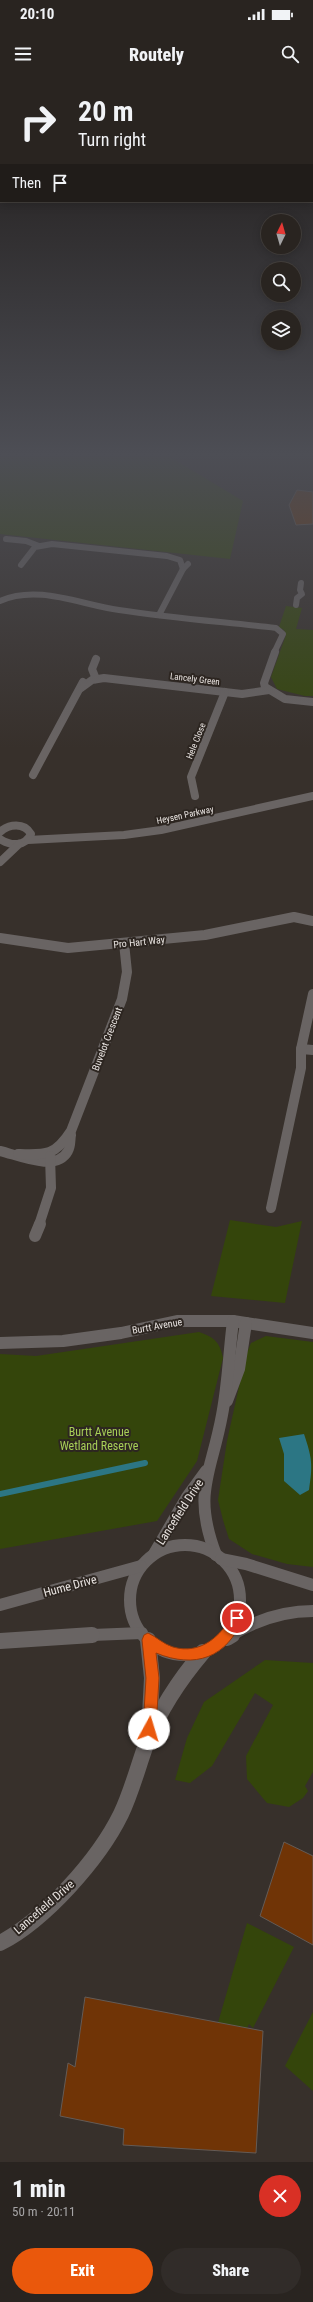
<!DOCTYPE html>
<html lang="en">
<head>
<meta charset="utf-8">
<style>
	body { margin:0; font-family:"Roboto Condensed",sans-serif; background:#312c29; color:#f1f3f6; height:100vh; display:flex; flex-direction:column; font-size:15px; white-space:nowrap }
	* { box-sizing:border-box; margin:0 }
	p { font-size:13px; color:#a5a4a5 }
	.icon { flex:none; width:22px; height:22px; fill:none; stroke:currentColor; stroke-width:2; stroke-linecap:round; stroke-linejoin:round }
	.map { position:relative; height:2082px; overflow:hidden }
	.panel { display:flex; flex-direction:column; background:#292420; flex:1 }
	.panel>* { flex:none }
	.guide { position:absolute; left:0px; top:0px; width:313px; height:122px; box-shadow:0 2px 10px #0003,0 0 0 1px #45413e; background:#292420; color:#f1f3f6; overflow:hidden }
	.needle { width:26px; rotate:5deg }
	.controls { position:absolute; left:261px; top:134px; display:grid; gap:8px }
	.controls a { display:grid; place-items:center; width:40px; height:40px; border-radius:50%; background:#292420; box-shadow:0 2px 10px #0003,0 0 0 1px #45413e; font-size:20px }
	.pin { position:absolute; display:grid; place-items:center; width:34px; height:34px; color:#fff; margin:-17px; border:2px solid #fff; border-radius:50%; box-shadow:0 1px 4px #0007 }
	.me { position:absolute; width:44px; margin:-22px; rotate:6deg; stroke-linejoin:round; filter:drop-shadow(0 0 3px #0008) }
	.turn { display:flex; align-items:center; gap:14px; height:84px; padding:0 12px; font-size:18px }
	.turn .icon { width:52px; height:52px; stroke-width:2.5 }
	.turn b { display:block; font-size:28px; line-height:34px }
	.then { display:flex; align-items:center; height:38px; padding:0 12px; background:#0003; gap:8px; font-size:15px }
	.round { display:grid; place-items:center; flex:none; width:42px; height:42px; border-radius:21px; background:#312c29 }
	.head { display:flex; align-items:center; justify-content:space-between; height:68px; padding:0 12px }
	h1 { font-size:24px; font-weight:800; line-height:30px }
	.cta { display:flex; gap:8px; margin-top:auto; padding:8px 12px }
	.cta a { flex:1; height:46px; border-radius:24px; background:#ea580c; color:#fff; font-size:16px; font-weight:800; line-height:46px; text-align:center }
	.cta a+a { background:#312c29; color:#f1f3f6 }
	.status { display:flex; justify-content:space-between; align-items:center; height:28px; padding:0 20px; background:#292420; direction:ltr }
	.status svg { height:11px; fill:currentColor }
	header { display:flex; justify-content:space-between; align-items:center; height:52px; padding:0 12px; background:#292420; font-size:18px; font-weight:800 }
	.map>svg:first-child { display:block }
	.green { fill:#34450b }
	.water { fill:#2c7684 }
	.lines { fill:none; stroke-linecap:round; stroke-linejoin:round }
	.stream { stroke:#2c7684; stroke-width:6 }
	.building { fill:#703406; stroke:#645b56 }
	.service { stroke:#696463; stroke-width:6 }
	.minor-far4 { stroke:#696463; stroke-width:6 }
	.minor-far3 { stroke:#696463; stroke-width:8 }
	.minor-far2 { stroke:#696463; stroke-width:10 }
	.minor-far1 { stroke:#696463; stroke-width:12 }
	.minor { stroke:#696463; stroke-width:16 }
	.tertiary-far1 { stroke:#696463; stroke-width:12 }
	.tertiary { stroke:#696463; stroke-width:16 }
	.route { fill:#ea580c; stroke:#983908 }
	.labels { text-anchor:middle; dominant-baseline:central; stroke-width:4; stroke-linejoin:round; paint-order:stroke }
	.far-street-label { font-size:9px; fill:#e8e3e0; stroke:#2d2621 }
	.street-label { font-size:10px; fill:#e8e3e0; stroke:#2d2621 }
	.near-park-label { font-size:12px; fill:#a7cf57; stroke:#2d2621 }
	.near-street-label { font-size:12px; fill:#e8e3e0; stroke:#2d2621 }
</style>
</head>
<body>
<div class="status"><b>20:10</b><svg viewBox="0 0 49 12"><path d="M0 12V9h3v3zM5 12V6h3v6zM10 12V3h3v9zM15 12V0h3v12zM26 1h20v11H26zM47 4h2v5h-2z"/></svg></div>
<header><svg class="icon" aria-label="menu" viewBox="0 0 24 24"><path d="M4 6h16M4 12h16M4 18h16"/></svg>Routely<svg class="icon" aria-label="search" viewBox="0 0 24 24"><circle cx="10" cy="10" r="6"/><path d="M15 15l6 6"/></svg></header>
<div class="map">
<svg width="313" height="2082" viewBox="0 0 313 2082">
	<rect width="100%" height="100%" fill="#37302b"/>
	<g class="green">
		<polygon points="0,377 170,377 243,421 230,479 0,454"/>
		<polygon points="286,526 302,528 296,549 313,550 313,616 305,616 277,609 271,597 286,555 284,550 279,547"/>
		<polygon points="230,1140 276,1147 302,1141 285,1223 211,1216"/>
		<path d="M199,1252C214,1257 220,1262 223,1278L197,1381L157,1441L0,1469V1274L36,1276Z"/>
		<polygon points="266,1256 313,1262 313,1487 287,1484 252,1474 229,1459 223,1440 218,1420 227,1361 246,1275 251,1263"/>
		<polygon points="265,1580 313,1583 313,1692 305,1706 308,1711 303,1718 289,1727 267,1723 247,1699 246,1676 273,1625 255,1613 212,1686 190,1703 175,1700 187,1658 204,1622"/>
		<polygon points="247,1843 294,1867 253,1948 249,1944 245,1952 217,1946"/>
		<polygon points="313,1932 313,2011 285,1986"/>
	</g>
	<path class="water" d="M304,1354C312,1378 313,1384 309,1410L300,1415L284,1401V1374L279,1358Z"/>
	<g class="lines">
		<polyline class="stream" points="0,1414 145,1383"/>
	</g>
	<g class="building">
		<polygon points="297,410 313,412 313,444 296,445 289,425"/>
		<polygon points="284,1762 313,1776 313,1865 260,1836"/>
		<polygon points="85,1917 263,1951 256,2073 123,2065 124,2049 60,2036 68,1983 75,1987"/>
	</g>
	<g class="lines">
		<polyline class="service" points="6,459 26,461 39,466"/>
		<g class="minor-far4">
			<polyline points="21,485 35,467 52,464 167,476 180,480 183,489"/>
			<path d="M0,521C38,504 81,525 119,530C171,538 224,542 276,548L283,554L274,573"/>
			<polyline points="296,525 297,518 302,514 300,510 301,503"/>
			<polyline points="159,535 183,489 188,484"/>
		</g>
		<g class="minor-far3">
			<polyline points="275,572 264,603 265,607 285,619 313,622"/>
			<polyline points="96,579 92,589 96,599"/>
			<polyline points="81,608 92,600 104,598 242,614 269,610"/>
			<polyline points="33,695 83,602"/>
			<polyline points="195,716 191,697 225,612"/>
			<path d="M0,752C9,744 24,742 31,754C25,767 11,766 0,759"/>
			<polyline points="28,760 124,755 161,750 313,716"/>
			<polyline points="0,782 19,764"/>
		</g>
		<g class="minor-far2">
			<polyline points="0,858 68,868 205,855 294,837 313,841"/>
			<polyline points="301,969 313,970"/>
			<path d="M0,1071C18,1075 56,1093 68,1071C71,1066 70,1060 71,1055"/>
			<path d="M18,1074C46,1075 55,1076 71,1051L122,919L127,892L124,863"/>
			<polyline points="271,1128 301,988 301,969 313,914"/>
			<polyline points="39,1145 51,1108 50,1076"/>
		</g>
		<g class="minor-far1">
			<polyline points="35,1156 40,1144"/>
			<polyline points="0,1263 63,1261 121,1253 177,1241 233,1241 313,1253"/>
			<polyline points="227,1321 239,1289 246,1243"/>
			<polyline points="154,1474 187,1417 206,1391"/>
			<path d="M216,1475C192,1412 211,1395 222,1335C228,1304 229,1272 233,1241"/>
		</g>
		<g class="minor">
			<polyline points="148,1560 152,1598 149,1654"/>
			<path d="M0,1863C45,1840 99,1779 121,1734C132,1711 138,1686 147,1662C160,1629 180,1599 203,1572"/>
		</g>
		<g class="tertiary-far1">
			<circle cx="185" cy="1520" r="55"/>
			<polyline points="221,1479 246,1484 313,1505"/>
			<polyline points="0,1525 141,1486"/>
			<polyline points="67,1556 142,1553"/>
			<path d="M230,1556C256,1540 282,1531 313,1531"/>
		</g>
		<g class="tertiary">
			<polyline points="227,1558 232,1555"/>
			<polyline points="0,1561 92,1555"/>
		</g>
	</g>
	<linearGradient id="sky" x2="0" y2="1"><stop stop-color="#1e1a18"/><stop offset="0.56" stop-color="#4d4e55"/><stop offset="1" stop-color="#4d4e55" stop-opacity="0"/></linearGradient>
	<rect width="313" height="668" fill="url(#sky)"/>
	<path class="route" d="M237,1532L241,1534L243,1538C227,1578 195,1589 156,1573L159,1598L156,1649L154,1653L149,1655L145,1653L143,1649L146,1598L142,1560L144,1555L148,1553C157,1557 163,1564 173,1567C201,1575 221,1556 233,1534Z"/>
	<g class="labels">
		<g class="far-street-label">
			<text transform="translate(195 599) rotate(7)">Lancely Green</text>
			<text transform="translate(196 661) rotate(-68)">Hele Close</text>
			<text transform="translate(185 735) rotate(-12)">Heysen Parkway</text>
		</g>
		<g class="street-label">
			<text transform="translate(139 862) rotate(-6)">Pro Hart Way</text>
			<text transform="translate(107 959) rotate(-69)">Buvelot Crescent</text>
			<text transform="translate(157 1246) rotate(-10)">Burtt Avenue</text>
		</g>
		<g class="near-park-label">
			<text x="99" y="1352">Burtt Avenue<tspan x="99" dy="14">Wetland Reserve</tspan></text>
		</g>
		<g class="near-street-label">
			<text transform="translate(180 1432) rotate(-57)">Lancefield Drive</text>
			<text transform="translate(70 1506) rotate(-15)">Hume Drive</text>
			<text transform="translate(44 1827) rotate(-41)">Lancefield Drive</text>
		</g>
	</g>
</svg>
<div class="controls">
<a><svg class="needle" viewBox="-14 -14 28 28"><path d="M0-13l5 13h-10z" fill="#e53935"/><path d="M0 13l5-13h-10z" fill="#a5a4a5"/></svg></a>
<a><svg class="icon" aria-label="search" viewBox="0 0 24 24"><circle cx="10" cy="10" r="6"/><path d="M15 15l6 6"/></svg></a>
<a><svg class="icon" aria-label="layers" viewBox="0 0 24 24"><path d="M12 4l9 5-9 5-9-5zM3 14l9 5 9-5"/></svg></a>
</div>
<div class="pin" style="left:237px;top:1538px;background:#d93025"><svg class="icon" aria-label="arrive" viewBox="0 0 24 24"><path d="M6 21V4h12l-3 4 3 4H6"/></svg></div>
<svg class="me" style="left:149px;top:1649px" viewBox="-20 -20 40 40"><circle r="19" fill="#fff"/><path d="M0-13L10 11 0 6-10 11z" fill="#ea580c"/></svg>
<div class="guide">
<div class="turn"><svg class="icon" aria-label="right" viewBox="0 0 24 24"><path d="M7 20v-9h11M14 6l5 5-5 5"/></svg><div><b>20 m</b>Turn right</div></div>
<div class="then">Then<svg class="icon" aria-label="arrive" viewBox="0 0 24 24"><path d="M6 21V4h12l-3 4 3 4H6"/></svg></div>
</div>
</div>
<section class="panel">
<div class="head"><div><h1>1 min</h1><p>50 m · 20:11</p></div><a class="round" style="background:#d93025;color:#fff"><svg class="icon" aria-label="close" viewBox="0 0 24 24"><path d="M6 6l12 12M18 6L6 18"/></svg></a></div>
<div class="cta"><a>Exit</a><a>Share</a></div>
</section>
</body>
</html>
